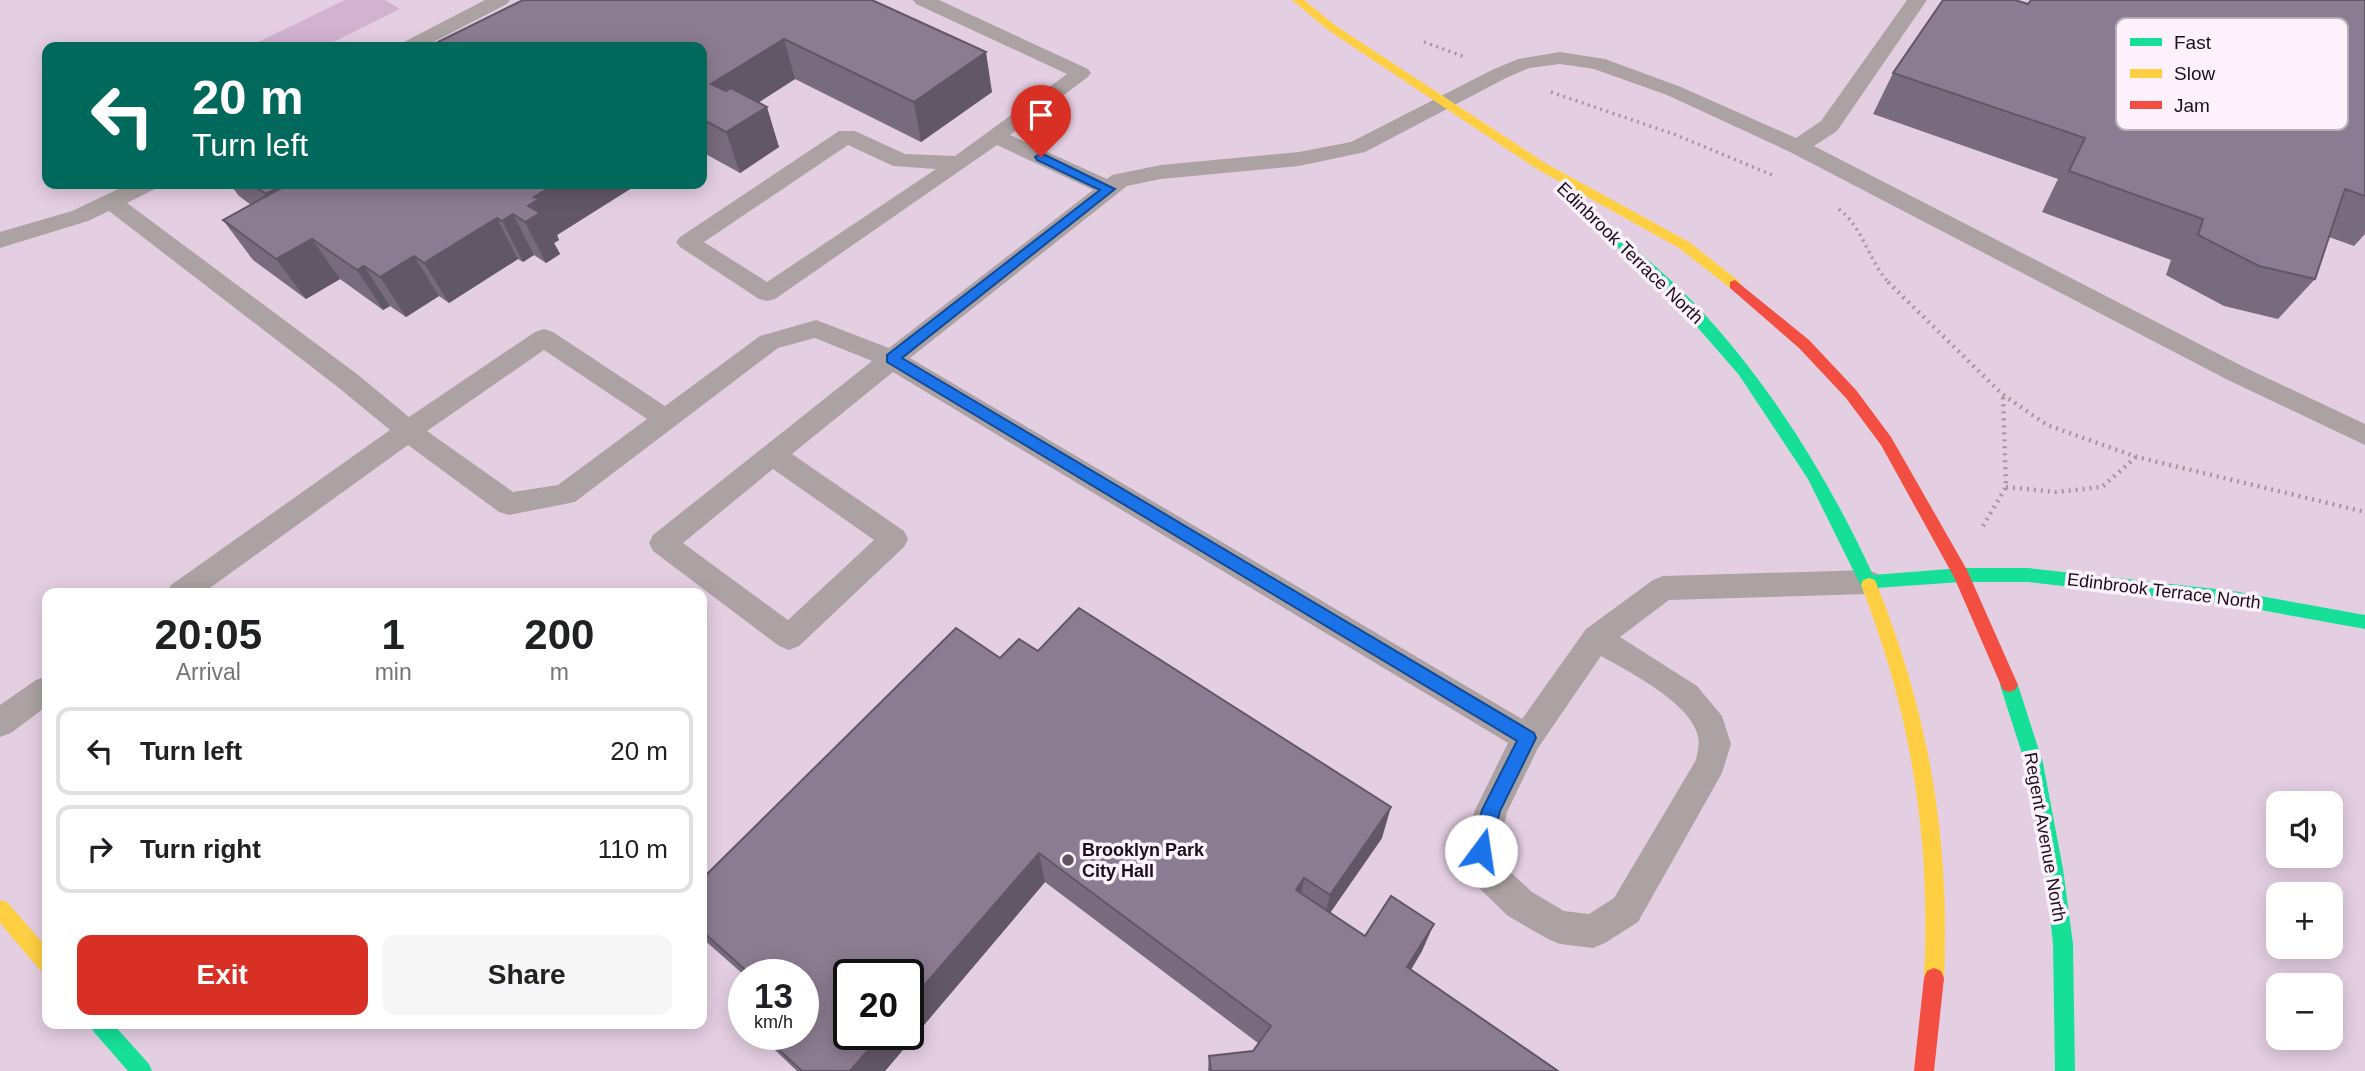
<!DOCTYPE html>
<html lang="en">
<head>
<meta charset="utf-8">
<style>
	body { margin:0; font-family:Arial,sans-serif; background:#f6f6f6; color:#202124; height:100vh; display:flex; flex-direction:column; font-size:26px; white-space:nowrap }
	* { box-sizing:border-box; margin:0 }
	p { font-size:23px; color:#757577 }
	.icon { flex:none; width:38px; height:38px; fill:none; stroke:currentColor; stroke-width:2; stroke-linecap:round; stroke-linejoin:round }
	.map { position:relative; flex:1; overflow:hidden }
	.panel { position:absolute; left:42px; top:588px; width:665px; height:441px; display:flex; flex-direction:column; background:#fff; border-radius:14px; box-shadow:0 4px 18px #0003 }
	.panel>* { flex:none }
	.banner { position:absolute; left:42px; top:42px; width:665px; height:147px; border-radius:14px; box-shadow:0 4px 18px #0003; background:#00695c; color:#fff; overflow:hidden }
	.fabs { position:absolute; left:2266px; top:791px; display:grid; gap:14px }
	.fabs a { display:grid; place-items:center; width:77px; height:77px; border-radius:14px; background:#fff; box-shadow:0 4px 18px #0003; font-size:35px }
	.speed { position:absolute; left:728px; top:959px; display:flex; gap:14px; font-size:35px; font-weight:700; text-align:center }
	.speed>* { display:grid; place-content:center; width:91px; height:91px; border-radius:50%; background:#fff; box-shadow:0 4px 18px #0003; line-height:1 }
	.speed small { font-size:18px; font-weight:400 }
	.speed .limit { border:4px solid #111; border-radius:10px; background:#fff; color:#111 }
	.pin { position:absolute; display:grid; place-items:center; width:60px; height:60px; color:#fff; margin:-72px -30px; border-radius:50% 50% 50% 0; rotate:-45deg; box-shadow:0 0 7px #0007 }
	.pin .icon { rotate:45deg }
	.me { position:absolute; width:77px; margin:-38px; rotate:14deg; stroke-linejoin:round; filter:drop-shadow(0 0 5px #0008) }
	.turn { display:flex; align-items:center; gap:24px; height:147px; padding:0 35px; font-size:32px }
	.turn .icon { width:91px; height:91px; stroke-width:2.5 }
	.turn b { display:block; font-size:49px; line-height:60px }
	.eta { display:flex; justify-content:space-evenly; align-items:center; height:119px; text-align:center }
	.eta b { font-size:42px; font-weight:700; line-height:49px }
	.button { display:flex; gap:14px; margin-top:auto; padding:14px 35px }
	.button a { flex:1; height:80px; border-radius:14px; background:#d93025; color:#fff; font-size:28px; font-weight:700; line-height:80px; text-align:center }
	.button a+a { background:#f6f6f6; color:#202124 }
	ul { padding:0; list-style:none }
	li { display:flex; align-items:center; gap:21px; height:88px; margin:0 14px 10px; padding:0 21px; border:4px solid #e0e0e0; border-radius:14px }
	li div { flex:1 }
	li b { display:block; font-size:26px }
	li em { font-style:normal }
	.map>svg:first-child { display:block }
	.green { fill:#d1b3cf }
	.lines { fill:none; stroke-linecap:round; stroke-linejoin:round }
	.path-far1 { stroke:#a2979c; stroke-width:3.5; stroke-dasharray:2 4.5; stroke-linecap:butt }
	.path { stroke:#a2979c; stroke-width:4.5; stroke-dasharray:2 5; stroke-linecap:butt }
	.lane { fill:#aca2a3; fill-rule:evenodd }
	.fast { fill:#16e098; fill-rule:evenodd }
	.slow { fill:#ffcf43; fill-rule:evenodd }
	.jam { fill:#f24e42; fill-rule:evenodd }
	.wall { fill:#786b7d }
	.shaded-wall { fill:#625766 }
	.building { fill:#8c7c91; stroke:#625766; stroke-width:2 }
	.route { fill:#1a73e8; stroke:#114b97; stroke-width:2 }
	.poi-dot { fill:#625261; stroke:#fdf1fc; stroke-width:2.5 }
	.labels { text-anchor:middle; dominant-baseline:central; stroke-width:7; stroke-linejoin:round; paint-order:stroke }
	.street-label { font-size:18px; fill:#1c0f1b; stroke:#fdf1fc }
	.poi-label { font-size:18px; font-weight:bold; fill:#1c0f1b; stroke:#fdf1fc; text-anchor:start }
	.key { fill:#fdf1fc; stroke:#baadb8; stroke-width:2 }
	.key-label { font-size:19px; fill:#1c0f1b }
</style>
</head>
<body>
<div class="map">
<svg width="2365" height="1071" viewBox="0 0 2365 1071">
	<rect width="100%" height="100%" fill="#e4cfe2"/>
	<polygon class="green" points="345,0 385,0 400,9 323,47 248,47"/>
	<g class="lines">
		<g class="path-far1">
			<polyline points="1424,42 1465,57"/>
			<polyline points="1551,92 1676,135 1772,175"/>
			<path d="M1839,209C1865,230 1868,261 1890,284"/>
		</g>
		<g class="path">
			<polyline points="1888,282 2002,394 2047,425 2137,457 2365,512"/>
			<polyline points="2006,487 2056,492 2102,487 2136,457"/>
			<polyline points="1983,526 2006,487 2003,395"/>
		</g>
		<g class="lane">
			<polygon points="485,0 510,0 507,4 424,47 399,47 402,43"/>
			<path d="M913,0H939L1088,69L1091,73L1088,77L1010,135L1107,179L1112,175L1161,165L1299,152L1351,142L1492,70L1518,59L1560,52L1605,59L1681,87L1796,138L1821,121L1907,0H1927L1837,131L1814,146L2246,368L2365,424V445L2228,380L1790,152L1667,95L1594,69L1560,64L1529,68L1506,78L1365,152L1299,166L1161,179L1127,186L910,358L1522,719L1586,629L1653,580L1663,576L1868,570L1878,574L1882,582L1878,590L1868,594L1669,600L1620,637L1697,686L1722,716L1731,744L1722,773L1638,922L1605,943L1593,948L1560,944L1548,939L1508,916L1479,888L1464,851L1475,810L1508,743L893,372L792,454L904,531L908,539L904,547L799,646L789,650L779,646L653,551L649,543L653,535L872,361L815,338L778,348L575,502L509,515L499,512L408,445L203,593H167L171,585L390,430L339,388L109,211L88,221L0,248V232L72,211L129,184H158L155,189L127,203L357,374L409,417L535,332L544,329L553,332L665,406L760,336L816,320L889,348L1093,190L997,145L775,299L767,301L759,299L680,247L676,242L680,237L839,131H855L905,154L955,156L1067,74L916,4ZM848,145L893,166L936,169L767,282L704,242ZM544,350L647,419L558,485L513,492L427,431ZM773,469L874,540L788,620L683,543ZM1601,656C1628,671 1688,702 1697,733C1700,742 1698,750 1696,760L1614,898L1589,914L1564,911L1532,892L1504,866L1498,851L1507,812L1538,748Z"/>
			<polygon points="47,676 47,706 11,733 0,737 0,705 36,680"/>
		</g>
		<g class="fast">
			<path d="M1574,196L1578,197C1617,234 1659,267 1696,305C1770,384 1828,477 1873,575L1961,568H2028L2233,591L2365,615V629L2233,605L2028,582H1961L1876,588L1869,592L1863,590L1808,479L1739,375L1672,298L1570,203L1568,200Z"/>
			<polygon points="2009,678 2015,680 2018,685 2043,763 2063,869 2073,944 2075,1071 2055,1071 2053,944 2045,869 2025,763 2000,685 2003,680"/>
			<polygon points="90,1024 113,1024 149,1064 152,1071 128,1071 93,1031"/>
		</g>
		<g class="slow">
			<polygon points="1292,0 1304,0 1336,26 1545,163 1689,242 1740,282 1740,288 1730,288 1679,248 1537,169 1328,30"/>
			<path d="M1869,578L1875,580L1877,585C1929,715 1950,838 1944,978L1941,985L1934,988L1927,985L1924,978C1931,838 1912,716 1861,585L1863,580Z"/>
			<polygon points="0,900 7,902 47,948 47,973 40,970 0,923"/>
		</g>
		<g class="jam">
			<polygon points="1735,280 1809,340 1856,390 1891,437 1967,570 2018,685 2015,690 2009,692 2003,690 1954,577 1881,445 1846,398 1799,348 1730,288 1730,282"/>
			<polygon points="1934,968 1941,971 1944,978 1934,1071 1914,1071 1924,978 1927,971"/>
		</g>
	</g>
	<g class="wall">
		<polygon points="872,0 992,92 921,142 795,79 759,102 779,147 740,173 702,152 702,47"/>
		<polygon points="2365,0 2365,234 2354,246 2329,237 2315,279 2278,319 2224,306 2166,275 2171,260 2042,212 2058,179 1873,114 1893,73 2028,4"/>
		<polygon points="230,184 638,184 557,235 559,240 554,243 560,254 546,263 534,255 523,262 518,259 449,303 439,296 406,317 390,306 383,310 340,279 306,299 253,260 223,220 251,205 239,196"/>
		<polygon points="1038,651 1382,838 1330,913 1365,936 1422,951 1411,970 1558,1071 1208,1071 1209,1056 1253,1051 1258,1043 1045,882 885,1071 797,1071 758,1034 803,1034 803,975 744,975 702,938 702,879 1000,658"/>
	</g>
	<g class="shaded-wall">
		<polygon points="784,39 795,79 725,124 711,84"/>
		<polygon points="986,52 992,92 921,142 914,102"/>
		<polygon points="767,107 779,147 740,173 726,132"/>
		<polygon points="555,184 638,184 557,235 559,240 554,243 560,254 546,263 525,222 528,206 534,197"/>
		<polygon points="281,186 309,226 294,235 266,194"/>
		<polygon points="513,214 534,255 523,262 502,221"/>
		<polygon points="497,218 518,259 449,303 424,263"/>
		<polygon points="312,239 340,279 306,299 276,259"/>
		<polygon points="414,256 439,296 406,317 380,277"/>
		<polygon points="364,266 390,306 383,310 357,270"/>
		<polygon points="1391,807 1382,838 1323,923 1330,895"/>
		<polygon points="1039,853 1045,882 885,1071 850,1071 882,1034 908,1034 908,1004"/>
		<polygon points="1304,878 1299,907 1296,890"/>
		<polygon points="1434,924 1422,951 1396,993 1407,967"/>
	</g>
	<g class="building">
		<polygon points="523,0 872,0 986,52 914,102 784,39 711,84 726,91 731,88 767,107 726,132 702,119 702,47 428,47"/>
		<polygon points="1943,0 2015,0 2028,4 2031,0 2365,0 2365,196 2345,189 2315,279 2259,266 2198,235 2203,219 2069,171 2085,138 1893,73"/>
		<polygon points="251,184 555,184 534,197 539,199 528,206 540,213 525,222 513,214 502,221 497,218 424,263 414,256 380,277 364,266 357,270 312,239 276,259 223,220 283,187 281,186 266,194"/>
		<polygon points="1079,608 1391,807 1330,895 1304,878 1296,890 1365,936 1391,896 1434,924 1407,967 1558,1071 1211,1071 1209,1056 1253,1051 1271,1026 1039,853 908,1004 908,975 849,975 849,1034 882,1034 850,1071 802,1071 762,1034 803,1034 803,975 751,975 702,931 702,879 956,628 1000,658 1019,639 1038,651"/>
	</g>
	<polygon class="route" points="1041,153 1115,189 902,358 1534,733 1536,738 1500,811 1488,858 1481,860 1475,858 1472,851 1482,810 1517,741 887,362 887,355 1100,190 1037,160 1035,157"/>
	<circle class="poi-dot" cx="1068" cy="860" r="7"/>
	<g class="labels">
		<g class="street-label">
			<text transform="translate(1630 253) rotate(44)">Edinbrook Terrace North</text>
			<text transform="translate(2164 591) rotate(7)">Edinbrook Terrace North</text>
			<text transform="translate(2045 837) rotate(80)">Regent Avenue North</text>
		</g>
		<g class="poi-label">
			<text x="1082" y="850">Brooklyn Park<tspan x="1082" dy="21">City Hall</tspan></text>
		</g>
	</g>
	<rect x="2116" y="18" width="232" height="112" rx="10" class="key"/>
	<rect x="2130" y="38" width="32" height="8" fill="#16e098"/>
	<rect x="2130" y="69" width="32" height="9" fill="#ffcf43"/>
	<rect x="2130" y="101" width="32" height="8" fill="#f24e42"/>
	<g class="key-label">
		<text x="2174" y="49">Fast</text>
		<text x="2174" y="80">Slow</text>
		<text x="2174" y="112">Jam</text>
	</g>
</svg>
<div class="fabs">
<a><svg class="icon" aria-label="sound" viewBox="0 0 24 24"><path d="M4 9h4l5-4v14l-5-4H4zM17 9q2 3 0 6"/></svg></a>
<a>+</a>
<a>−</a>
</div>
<div class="speed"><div>13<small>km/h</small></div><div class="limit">20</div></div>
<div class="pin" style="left:1041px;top:157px;background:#d93025"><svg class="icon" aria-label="arrive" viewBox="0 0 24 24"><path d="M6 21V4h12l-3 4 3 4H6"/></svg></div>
<svg class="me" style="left:1481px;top:851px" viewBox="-20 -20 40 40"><circle r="19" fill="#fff"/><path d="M0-13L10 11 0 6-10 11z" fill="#1a73e8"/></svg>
<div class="banner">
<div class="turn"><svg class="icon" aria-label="left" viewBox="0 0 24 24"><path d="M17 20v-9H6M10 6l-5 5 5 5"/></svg><div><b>20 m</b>Turn left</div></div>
</div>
<section class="panel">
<div class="eta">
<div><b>20:05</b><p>Arrival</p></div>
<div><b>1</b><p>min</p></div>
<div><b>200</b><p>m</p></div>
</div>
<ul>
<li><svg class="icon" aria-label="left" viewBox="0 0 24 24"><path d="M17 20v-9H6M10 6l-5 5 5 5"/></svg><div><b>Turn left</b></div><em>20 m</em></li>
<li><svg class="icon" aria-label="right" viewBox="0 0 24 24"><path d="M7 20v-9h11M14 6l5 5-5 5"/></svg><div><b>Turn right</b></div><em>110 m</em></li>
</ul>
<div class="button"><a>Exit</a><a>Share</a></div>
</section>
</div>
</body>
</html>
